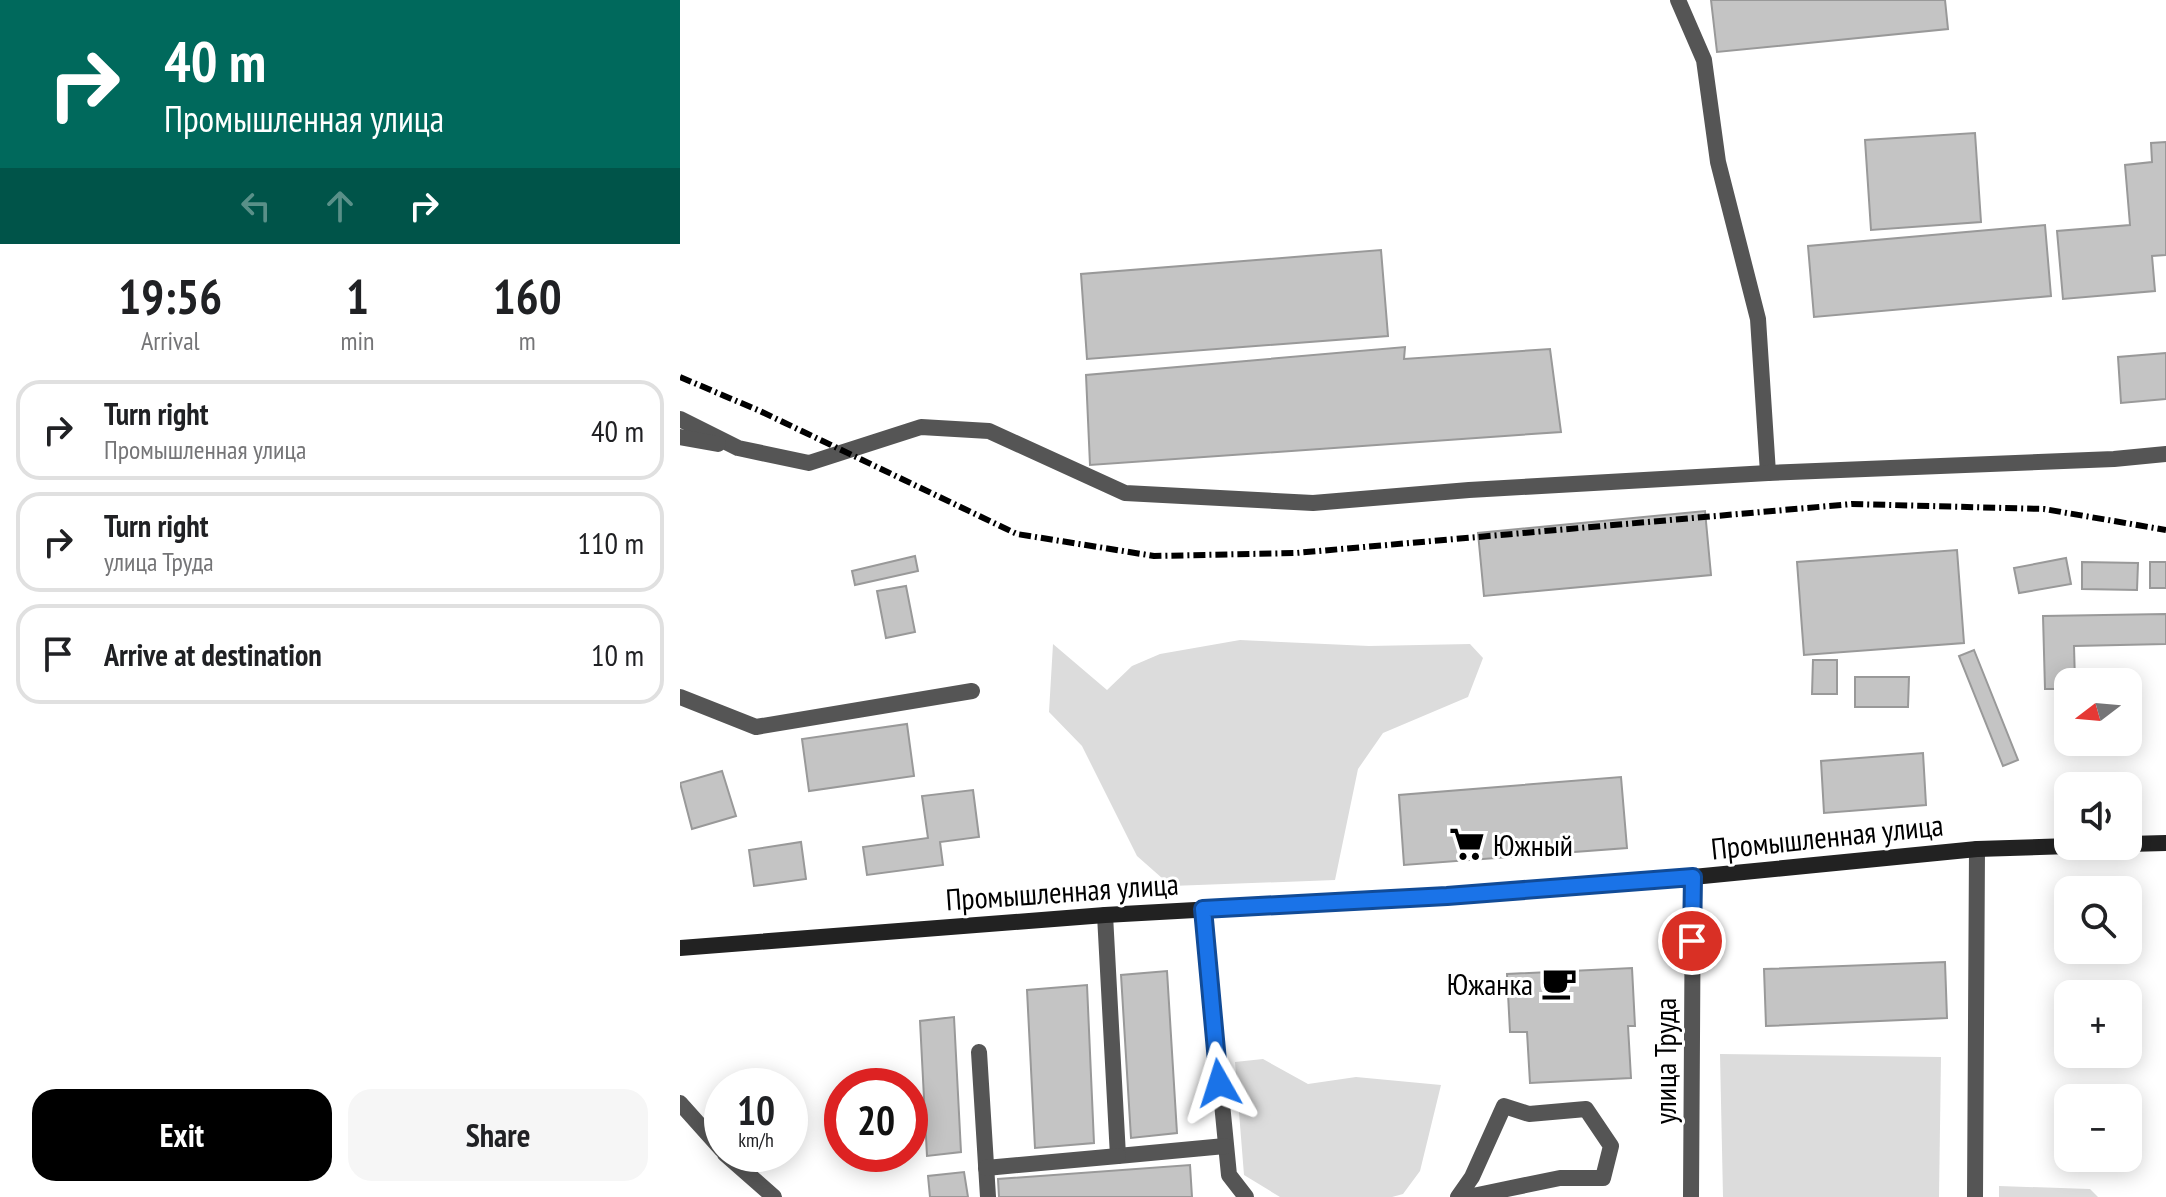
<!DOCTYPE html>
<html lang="en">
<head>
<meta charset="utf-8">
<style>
	body { margin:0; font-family:"PT Sans Narrow",sans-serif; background:#f6f6f6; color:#202124; height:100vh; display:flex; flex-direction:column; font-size:30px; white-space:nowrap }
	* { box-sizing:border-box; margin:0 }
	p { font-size:26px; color:#757577 }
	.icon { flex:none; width:44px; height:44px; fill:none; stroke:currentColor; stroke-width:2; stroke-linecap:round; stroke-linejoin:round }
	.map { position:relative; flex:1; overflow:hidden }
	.side { display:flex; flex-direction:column; background:#fff; width:680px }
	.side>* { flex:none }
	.hud { background:#00695c; color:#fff; overflow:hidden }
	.needle { width:52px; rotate:254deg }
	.controls { position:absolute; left:1374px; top:668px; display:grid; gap:16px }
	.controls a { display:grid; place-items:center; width:88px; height:88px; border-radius:16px; background:#fff; box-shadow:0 4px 20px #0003; font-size:40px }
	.speed { position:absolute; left:24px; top:1068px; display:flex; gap:16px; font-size:40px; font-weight:700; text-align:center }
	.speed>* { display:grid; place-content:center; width:104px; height:104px; border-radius:50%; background:#fff; box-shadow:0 4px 20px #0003; line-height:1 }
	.speed small { font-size:20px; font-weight:400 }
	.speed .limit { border:12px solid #d22; background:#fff; color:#111 }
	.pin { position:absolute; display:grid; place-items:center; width:68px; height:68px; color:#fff; margin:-34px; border:4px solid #fff; border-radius:50%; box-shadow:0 2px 8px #0007 }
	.me { position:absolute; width:88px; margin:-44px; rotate:354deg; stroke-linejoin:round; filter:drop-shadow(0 0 6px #0008) }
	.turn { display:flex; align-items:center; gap:28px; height:168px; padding:0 32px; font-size:36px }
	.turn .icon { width:104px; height:104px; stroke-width:2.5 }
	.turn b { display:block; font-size:56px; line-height:68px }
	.lanes { display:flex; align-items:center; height:76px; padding:0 32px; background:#0003; justify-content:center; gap:40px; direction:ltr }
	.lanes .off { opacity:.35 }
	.eta { display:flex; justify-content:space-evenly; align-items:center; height:136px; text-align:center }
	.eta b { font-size:48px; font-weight:700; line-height:56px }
	.cta { display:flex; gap:16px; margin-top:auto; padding:16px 32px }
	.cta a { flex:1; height:92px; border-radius:24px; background:#000; color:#fff; font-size:32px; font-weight:700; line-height:92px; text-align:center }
	.cta a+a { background:#f6f6f6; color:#202124 }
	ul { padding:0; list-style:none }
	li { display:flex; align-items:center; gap:24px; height:100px; margin:0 16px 12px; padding:0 16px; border:4px solid #e0e0e0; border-radius:24px }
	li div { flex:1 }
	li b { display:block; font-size:30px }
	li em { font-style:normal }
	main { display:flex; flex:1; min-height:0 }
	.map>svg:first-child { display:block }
	.green { fill:#dcdcdc }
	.building { fill:#c4c4c4; stroke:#999; stroke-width:2 }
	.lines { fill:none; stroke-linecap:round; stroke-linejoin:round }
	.service { stroke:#555; stroke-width:16 }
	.tertiary { stroke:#555; stroke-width:16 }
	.secondary { stroke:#222; stroke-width:16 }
	.rail { stroke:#000; stroke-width:6; stroke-dasharray:12 4 2 4; stroke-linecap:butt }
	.route-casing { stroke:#114b97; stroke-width:20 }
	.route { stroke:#1a73e8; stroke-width:14 }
	.labels { text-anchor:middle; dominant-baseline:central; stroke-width:6; stroke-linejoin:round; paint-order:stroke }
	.street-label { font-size:30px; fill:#000; stroke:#fff }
	.poi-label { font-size:30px; fill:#000; stroke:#fff; text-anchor:start }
</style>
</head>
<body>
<main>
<section class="side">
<div class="hud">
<div class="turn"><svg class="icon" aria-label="right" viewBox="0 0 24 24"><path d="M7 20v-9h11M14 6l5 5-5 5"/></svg><div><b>40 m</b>Промышленная улица</div></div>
<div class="lanes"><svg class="icon off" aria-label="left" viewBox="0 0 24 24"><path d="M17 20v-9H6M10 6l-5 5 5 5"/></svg><svg class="icon off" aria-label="ahead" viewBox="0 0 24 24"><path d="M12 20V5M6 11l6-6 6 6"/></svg><svg class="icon" aria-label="right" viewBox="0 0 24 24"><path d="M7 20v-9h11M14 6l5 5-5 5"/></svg></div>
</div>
<div class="eta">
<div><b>19:56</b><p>Arrival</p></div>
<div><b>1</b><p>min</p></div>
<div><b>160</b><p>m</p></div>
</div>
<ul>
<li><svg class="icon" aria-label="right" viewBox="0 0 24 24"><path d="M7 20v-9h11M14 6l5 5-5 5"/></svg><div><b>Turn right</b><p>Промышленная улица</p></div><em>40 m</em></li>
<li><svg class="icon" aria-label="right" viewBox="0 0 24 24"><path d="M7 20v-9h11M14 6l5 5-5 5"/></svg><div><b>Turn right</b><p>улица Труда</p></div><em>110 m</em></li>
<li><svg class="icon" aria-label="arrive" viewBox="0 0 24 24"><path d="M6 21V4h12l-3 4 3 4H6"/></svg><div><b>Arrive at destination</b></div><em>10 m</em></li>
</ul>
<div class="cta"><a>Exit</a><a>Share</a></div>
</section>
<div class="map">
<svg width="1486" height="1197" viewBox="0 0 1486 1197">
	<rect width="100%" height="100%" fill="#fff"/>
	<g class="green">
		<polygon points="560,640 689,646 790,644 803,658 788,697 703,733 678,769 655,880 491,886 457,856 402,746 369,712 373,644 427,690 452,666 480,654"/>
		<polygon points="1040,1054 1261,1057 1259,1197 1043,1197"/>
		<polygon points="583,1059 628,1084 676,1077 761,1085 740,1171 723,1194 712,1197 600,1197 564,1175 555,1062"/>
		<polygon points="1319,1186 1410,1189 1418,1197 1319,1197"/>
	</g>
	<g class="building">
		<polygon points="1031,0 1265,0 1268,29 1037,52"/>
		<polygon points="1295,133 1301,222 1191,230 1185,140"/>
		<polygon points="1486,142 1486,255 1472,256 1475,291 1383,299 1377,231 1450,225 1445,165 1472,162 1471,143"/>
		<polygon points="1365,225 1371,296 1134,317 1128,246"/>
		<polygon points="701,250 708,336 407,359 401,274"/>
		<polygon points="725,347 724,359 870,349 881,432 410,465 406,375"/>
		<polygon points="1486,353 1486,399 1441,403 1438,357"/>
		<polygon points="1025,511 1031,575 804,596 798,533"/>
		<polygon points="1277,550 1284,643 1124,655 1117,562"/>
		<polygon points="235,556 238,571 175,585 172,571"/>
		<polygon points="1386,558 1391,584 1339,593 1334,568"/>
		<polygon points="1402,562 1458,563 1457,590 1402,589"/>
		<rect x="1470" y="562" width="16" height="26"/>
		<polygon points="226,586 235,632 206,638 197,591"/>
		<polygon points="1486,614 1486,644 1394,646 1395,682 1388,682 1388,689 1365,689 1363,616"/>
		<polygon points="1294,650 1338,760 1323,766 1279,656"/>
		<polygon points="1133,660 1157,660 1157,694 1132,694"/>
		<polygon points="1175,677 1229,677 1228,707 1175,707"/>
		<polygon points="227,724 234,776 129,791 122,739"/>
		<polygon points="1243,753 1246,805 1144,813 1141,761"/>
		<polygon points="42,771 56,816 12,829 0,783"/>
		<polygon points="941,777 947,848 724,865 719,795"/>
		<polygon points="293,790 299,837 260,842 263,865 187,875 183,847 248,838 242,796"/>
		<polygon points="121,842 126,879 74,886 69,850"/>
		<polygon points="1265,962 1267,1018 1086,1026 1084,969"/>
		<polygon points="952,968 955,1026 948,1026 951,1078 850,1083 847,1032 830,1032 827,974"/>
		<polygon points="487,971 497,1133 451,1138 441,975"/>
		<polygon points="407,985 414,1143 355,1148 347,990"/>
		<polygon points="274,1017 281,1152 247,1156 240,1021"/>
		<polygon points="510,1165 512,1197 319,1197 318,1179"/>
		<polygon points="284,1172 288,1197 250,1197 248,1176"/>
	</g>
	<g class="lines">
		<g class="service">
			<polyline points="998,0 1024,60 1038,162 1078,319 1088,473"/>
			<polyline points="0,419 58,448 129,463 241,427 309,431 445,493 633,503 789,490 1088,473 1434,459 1486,454"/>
			<polyline points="0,437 38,444"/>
			<polyline points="0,697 76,727 292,691"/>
			<polyline points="523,909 549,1175 566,1197"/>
			<polyline points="425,915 438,1156 545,1146"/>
			<polyline points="299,1052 308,1197"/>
			<polyline points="0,1103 42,1150"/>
			<polyline points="45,1154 94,1197"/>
			<polyline points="306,1168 438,1156"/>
			<polyline points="778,1197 792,1177 824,1106 849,1114 906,1109 931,1146 923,1178 880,1178 788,1197"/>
			<polyline points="1295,1197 1297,849"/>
		</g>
		<polyline class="tertiary" points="1011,1197 1013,877"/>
		<g class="secondary">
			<polyline points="1448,844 1486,843"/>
			<polyline points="0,948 425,915 767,896 1013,877 1297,849 1390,846"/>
		</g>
		<polyline class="rail" points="0,377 80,411 337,534 474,556 616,553 1172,504 1364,509 1486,530"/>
	</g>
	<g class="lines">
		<g class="route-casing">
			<polyline id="route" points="539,1083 523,909 767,896 1013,877 1012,941"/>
		</g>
		<use href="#route" class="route"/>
	</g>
	<defs>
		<g id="supermarket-bare" transform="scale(2.76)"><path d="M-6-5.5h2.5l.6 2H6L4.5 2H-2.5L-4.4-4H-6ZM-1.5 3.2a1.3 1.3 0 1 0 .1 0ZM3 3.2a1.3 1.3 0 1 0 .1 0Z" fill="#000" stroke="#fff" stroke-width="2.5" paint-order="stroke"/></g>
		<g id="cafe-bare" transform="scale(2.76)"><path d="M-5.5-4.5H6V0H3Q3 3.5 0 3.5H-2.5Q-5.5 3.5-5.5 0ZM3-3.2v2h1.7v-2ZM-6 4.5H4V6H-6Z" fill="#000" stroke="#fff" stroke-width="2.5" paint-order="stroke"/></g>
	</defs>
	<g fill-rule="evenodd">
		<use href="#supermarket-bare" x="787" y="844"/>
		<use href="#cafe-bare" x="879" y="983"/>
	</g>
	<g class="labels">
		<g class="street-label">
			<text transform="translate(1147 836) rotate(-6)">Промышленная улица</text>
			<text transform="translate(382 891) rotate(-4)">Промышленная улица</text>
			<text transform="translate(984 1061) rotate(-90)">улица Труда</text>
		</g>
		<g class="poi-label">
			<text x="813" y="844">Южный</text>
			<text x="853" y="983" text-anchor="end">Южанка</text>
		</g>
	</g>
</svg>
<div class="controls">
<a><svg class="needle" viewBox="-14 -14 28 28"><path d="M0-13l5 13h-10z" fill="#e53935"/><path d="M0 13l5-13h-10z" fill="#757577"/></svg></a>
<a><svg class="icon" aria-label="sound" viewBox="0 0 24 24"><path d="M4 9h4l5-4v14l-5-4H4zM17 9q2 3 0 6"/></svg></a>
<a><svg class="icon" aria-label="search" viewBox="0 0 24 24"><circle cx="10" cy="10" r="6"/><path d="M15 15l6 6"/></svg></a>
<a>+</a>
<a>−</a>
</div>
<div class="speed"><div>10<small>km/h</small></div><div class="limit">20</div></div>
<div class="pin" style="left:1012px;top:941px;background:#d93025"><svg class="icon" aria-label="arrive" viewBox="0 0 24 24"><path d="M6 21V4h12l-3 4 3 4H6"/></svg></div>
<svg class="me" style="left:539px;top:1083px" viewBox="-20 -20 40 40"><path d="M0-17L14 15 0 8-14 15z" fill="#1a73e8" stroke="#fff" stroke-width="4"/></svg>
</div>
</main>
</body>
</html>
